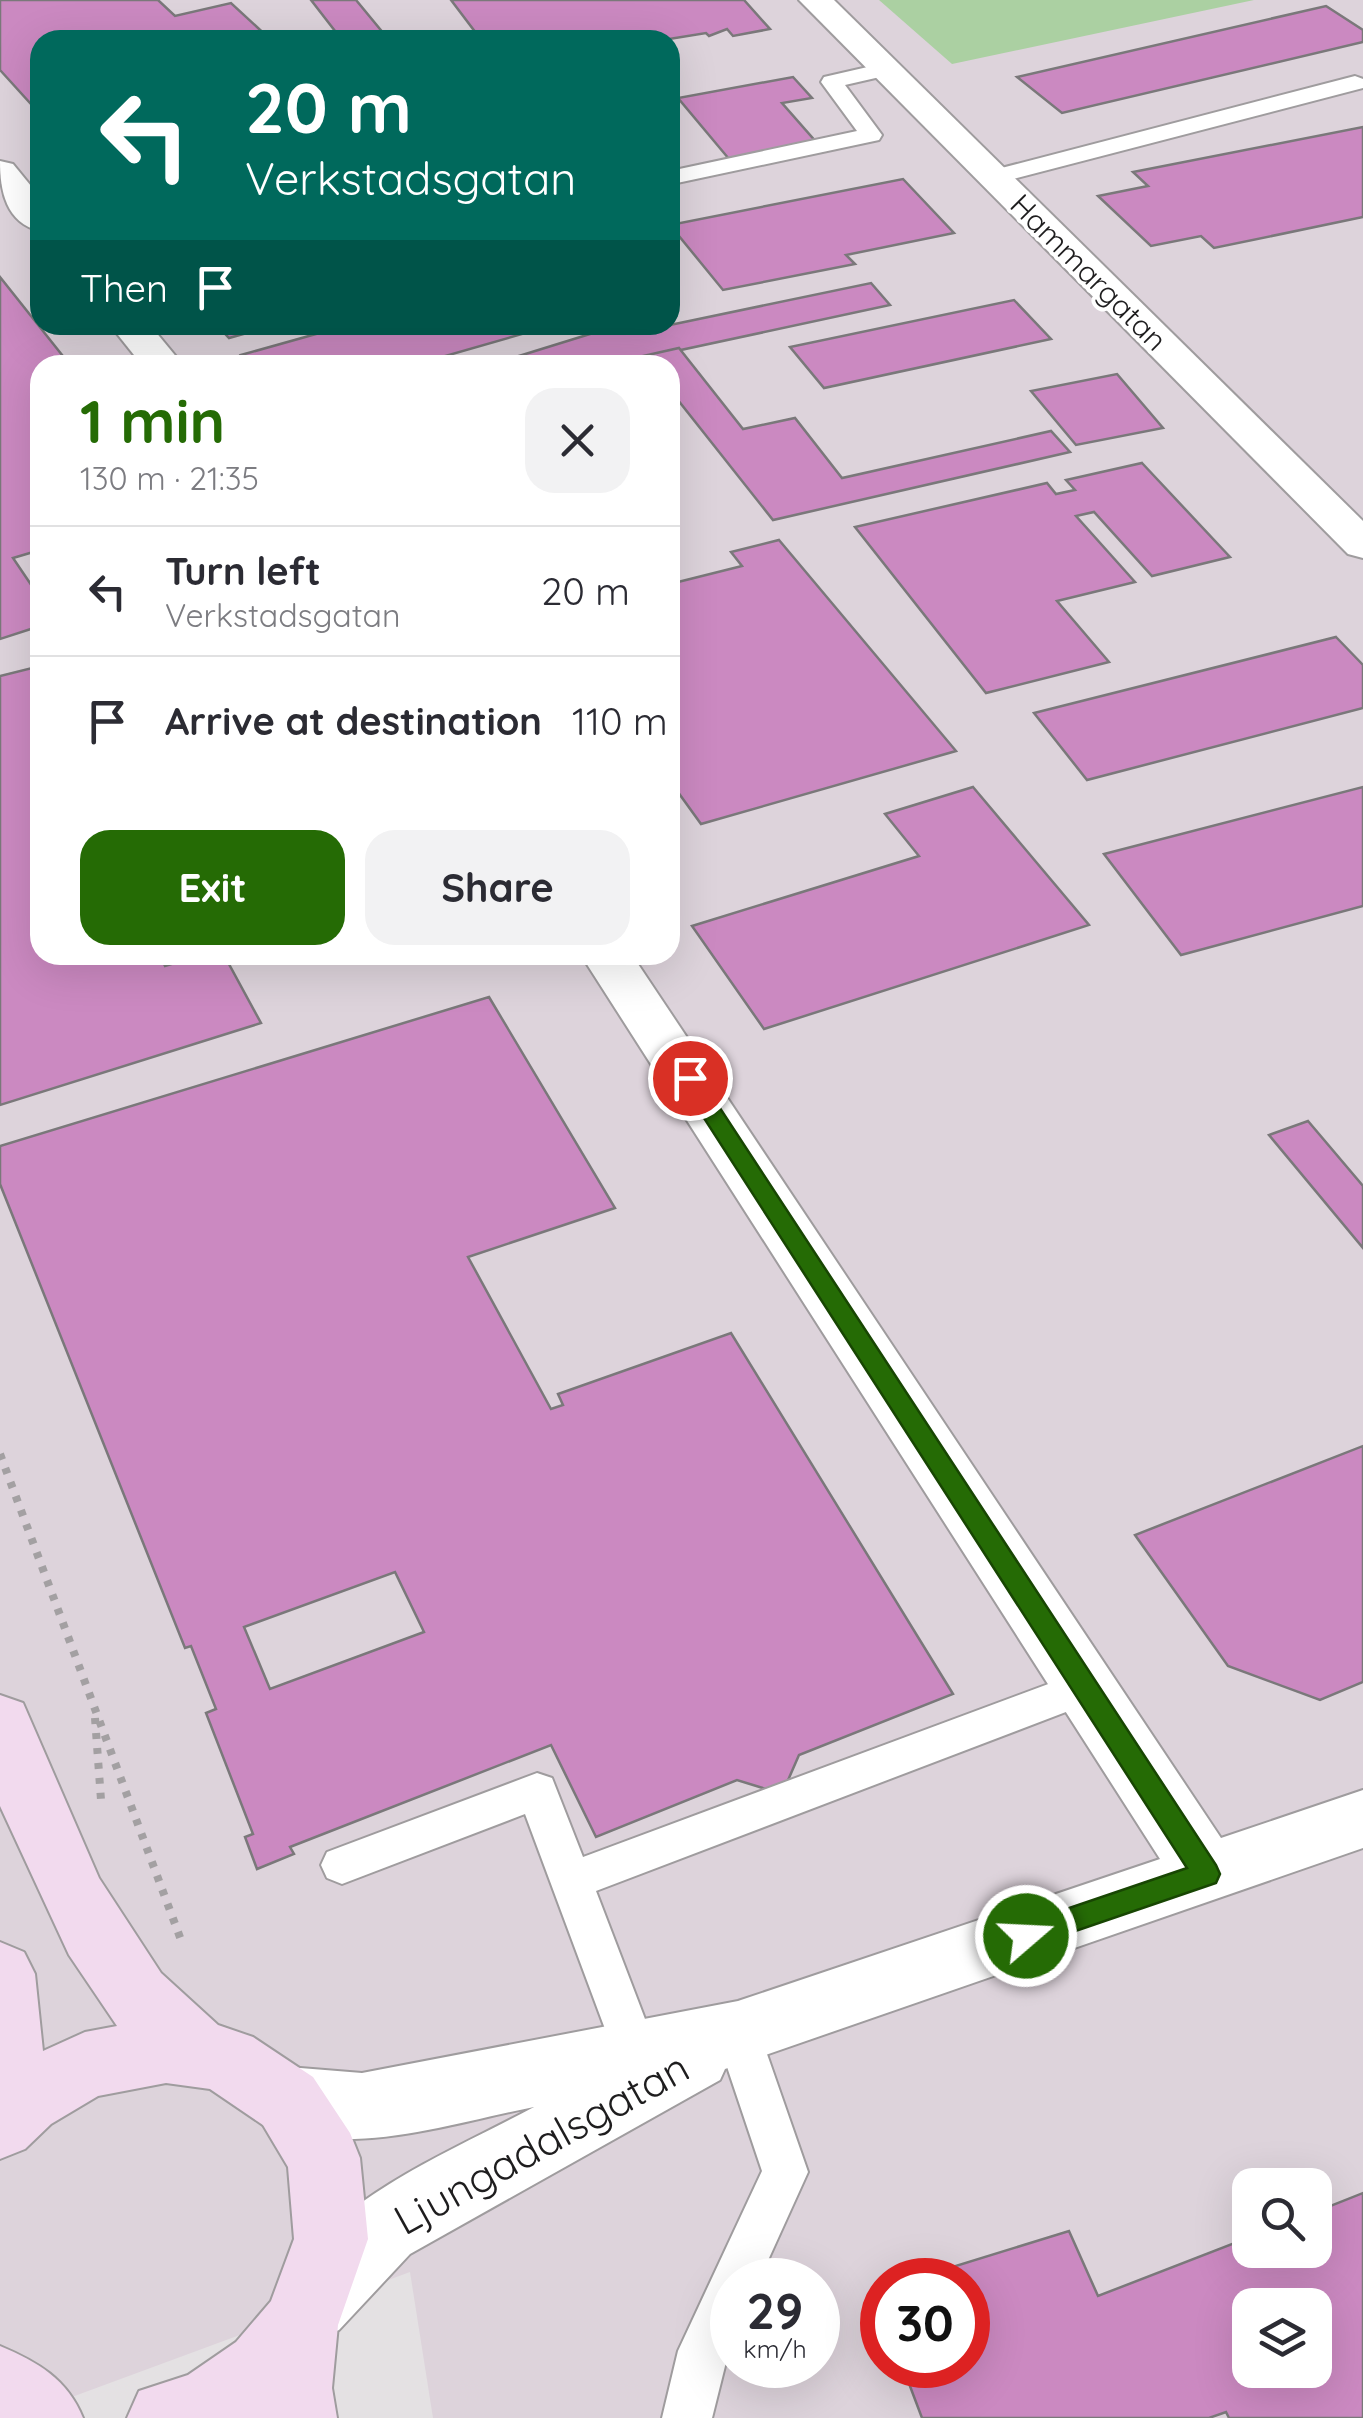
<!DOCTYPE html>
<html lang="en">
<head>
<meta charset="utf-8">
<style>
	body { margin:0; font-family:Quicksand,sans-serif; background:#f2f2f3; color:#2b2b33; height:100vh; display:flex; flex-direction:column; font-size:38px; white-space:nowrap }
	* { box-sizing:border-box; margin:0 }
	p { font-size:32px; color:#7c7c81 }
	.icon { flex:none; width:55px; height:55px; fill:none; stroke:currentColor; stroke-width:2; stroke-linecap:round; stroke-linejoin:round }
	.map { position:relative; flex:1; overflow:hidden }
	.side { position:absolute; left:30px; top:355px; width:650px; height:610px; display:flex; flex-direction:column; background:#fff; border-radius:30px; box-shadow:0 10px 40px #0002 }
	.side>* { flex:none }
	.banner { position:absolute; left:30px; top:30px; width:650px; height:305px; border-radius:30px; box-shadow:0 10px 40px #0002; background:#00695c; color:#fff; overflow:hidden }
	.fabs { position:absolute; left:1232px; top:2168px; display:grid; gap:20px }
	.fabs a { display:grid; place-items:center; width:100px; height:100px; border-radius:20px; background:#fff; box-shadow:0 10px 40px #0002; font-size:50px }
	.speed { position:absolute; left:710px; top:2258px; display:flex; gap:20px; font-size:50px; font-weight:700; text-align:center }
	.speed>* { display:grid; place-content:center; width:130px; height:130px; border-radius:50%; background:#fff; box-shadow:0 10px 40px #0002; line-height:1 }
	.speed small { font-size:25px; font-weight:400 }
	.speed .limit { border:15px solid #d22; background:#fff; color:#111 }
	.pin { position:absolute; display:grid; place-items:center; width:85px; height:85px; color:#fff; margin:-42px; border:5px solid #fff; border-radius:50%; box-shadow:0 2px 10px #0007 }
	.me { position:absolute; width:110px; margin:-55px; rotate:71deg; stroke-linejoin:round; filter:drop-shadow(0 0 8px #0008) }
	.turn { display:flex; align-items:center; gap:35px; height:210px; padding:0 50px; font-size:45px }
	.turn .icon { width:130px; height:130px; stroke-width:2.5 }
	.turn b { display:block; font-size:70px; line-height:85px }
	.then { display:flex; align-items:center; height:95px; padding:0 50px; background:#0003; gap:20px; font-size:38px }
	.round { display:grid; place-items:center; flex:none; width:105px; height:105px; border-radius:30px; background:#f2f2f3 }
	.headline { display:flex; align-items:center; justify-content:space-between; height:170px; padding:0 50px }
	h1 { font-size:60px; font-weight:700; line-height:75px; color:#256b05 }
	.primary-button { display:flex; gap:20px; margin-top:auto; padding:20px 50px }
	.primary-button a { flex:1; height:115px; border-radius:30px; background:#256b05; color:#fff; font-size:40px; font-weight:700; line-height:115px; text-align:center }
	.primary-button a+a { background:#f2f2f3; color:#2b2b33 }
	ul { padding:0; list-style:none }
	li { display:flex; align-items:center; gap:30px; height:130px; padding:0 50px; border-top:2px solid #e1e1e2 }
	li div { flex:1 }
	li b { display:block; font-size:38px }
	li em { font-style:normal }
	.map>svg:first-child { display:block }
	.built { fill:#ddd3db; fill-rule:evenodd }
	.green { fill:#abd0a2 }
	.building { fill:#cb89c1; stroke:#7a787a; stroke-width:2.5; fill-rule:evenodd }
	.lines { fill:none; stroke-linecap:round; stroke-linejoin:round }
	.lane-casing { stroke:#9f9c9e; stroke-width:4 }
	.street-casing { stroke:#9f9c9e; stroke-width:4 }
	.secondary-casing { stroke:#9f9c9e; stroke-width:4 }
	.path { stroke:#a3a0a2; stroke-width:8; stroke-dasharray:6 9; stroke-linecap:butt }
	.lane { fill:#fff; fill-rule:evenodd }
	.street { fill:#fff; fill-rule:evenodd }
	.secondary { fill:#f2daee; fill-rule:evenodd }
	.route { fill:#256b05; stroke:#184603; stroke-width:2.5 }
	.labels { text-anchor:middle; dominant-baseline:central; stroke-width:8; stroke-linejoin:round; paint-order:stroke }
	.far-street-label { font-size:30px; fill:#1e1d1e; stroke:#fff }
	.near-street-label { font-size:42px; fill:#1e1d1e; stroke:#fff }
</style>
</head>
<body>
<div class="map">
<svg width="1363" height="2418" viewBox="0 0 1363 2418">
	<rect width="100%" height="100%" fill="#e4e1e3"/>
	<path class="built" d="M0,0H1363V2418H433L410,2272L15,2418H0ZM40,40H670V325H40ZM40,365H670V955H40ZM1250,2185H1315V2250H1250ZM732,2280H818V2365H732ZM882,2280H968V2365H882ZM1250,2305H1315V2370H1250Z"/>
	<polygon class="green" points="879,0 1254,0 952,64"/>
	<g class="building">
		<polygon points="0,0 158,0 175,16 231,3 271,40 40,40 40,114 0,70"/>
		<polygon points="311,0 356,0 389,40 342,40"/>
		<polygon points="451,0 744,0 770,29 733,36 727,29 709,36 706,33 663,40 464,40 479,37"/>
		<polygon points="1326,6 1363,30 1363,42 1062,113 1017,77"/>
		<polygon points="793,77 812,98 782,103 817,143 729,159 678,98"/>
		<polygon points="1363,127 1363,217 1214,248 1201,236 1151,246 1098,196 1148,186 1133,172"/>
		<polygon points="903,179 954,233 846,255 855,264 723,290 670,225"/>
		<polygon points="0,277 70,365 40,365 40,550 13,558 40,598 40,626 0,639"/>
		<polygon points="871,283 890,305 611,365 490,365 619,325 670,325"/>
		<polygon points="1014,300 1051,339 824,388 790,347"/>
		<polygon points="217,325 276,325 229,338"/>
		<polygon points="348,325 512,325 522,334 414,365 250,365 241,355"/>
		<polygon points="679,348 743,429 795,418 842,478 1051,431 1070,452 773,520 670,390 670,365 650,365 643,356"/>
		<polygon points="1117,374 1163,428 1076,445 1031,391"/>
		<polygon points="1142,463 1230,557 1152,576 1094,512 1076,516 1135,582 1057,601 1109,662 986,693 855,527 1047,483 1056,494 1075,490 1066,480"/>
		<polygon points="779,540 956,751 701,824 670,781 670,584 742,566 731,552"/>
		<polygon points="1336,637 1363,665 1363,708 1087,780 1034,713"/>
		<polygon points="40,666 40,955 160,955 165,966 201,955 224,955 261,1023 0,1105 0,676"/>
		<polygon points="973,787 1089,925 764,1029 692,926 919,856 885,814"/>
		<polygon points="1363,787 1363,906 1181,955 1104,854"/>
		<path d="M489,997L615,1208L468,1257L551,1409L563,1405L558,1394L731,1333L953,1694L799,1755L782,1794L737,1780L596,1837L551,1745L290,1847L294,1854L257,1869L245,1837L253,1834L206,1713L216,1709L191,1646L185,1648L0,1184V1146ZM395,1572L424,1632L270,1689L244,1627Z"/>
		<polygon points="1308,1121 1363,1186 1363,1248 1269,1135"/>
		<polygon points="1363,1446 1363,1682 1320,1700 1228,1666 1135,1535"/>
		<path d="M1363,2193V2418H1229L1226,2412L1209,2418H922L902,2365H968V2280H919L920,2277L1069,2231L1098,2296L1250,2237V2250H1315V2212ZM1250,2305H1315V2370H1250Z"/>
	</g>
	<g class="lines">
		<g class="lane-casing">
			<g id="lane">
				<polygon points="885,63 893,64 896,69 893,74 845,85 882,135 879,140 677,183 670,181 670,171 857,131 821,82 824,77"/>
				<polygon points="1355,76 1363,79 1363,88 994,184 983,177 986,172"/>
				<polygon points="1086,1670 1100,1675 1106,1687 1100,1699 596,1891 658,2053 652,2068 636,2074 620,2068 614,2053 525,1814 342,1884 327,1878 321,1865 327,1852 537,1773 552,1778 583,1857"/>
				<polygon points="738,2013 754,2019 760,2034 808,2172 759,2280 732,2280 732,2338 712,2418 662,2418 678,2351 762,2171 716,2034 722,2019"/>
			</g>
		</g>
		<g class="street-casing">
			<g id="street">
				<polygon points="799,0 834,0 1363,521 1363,558 1348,554"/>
				<path d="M0,161L13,164L40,197V231C6,223 0,191 0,161Z"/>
				<polygon points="110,325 150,325 183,365 142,365"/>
				<path d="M581,955H632L1221,1838L1363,1790V1848L725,2069L720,2080L410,2254L339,2330L312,2341L285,2330L274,2303C315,2205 445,2155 534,2107C447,2124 349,2159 263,2125L252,2101L263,2077L288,2067L362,2073L738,2001L1160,1859Z"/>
			</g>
		</g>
		<g class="secondary-casing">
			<g id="secondary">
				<polygon points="0,1695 23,1703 99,1878 161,1973 218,2025 253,2037 313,2077 350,2133 360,2158 368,2239 338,2325 332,2388 337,2418 127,2418 139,2391 188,2375 236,2342 271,2301 294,2239 288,2167 263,2125 210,2089 166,2083 98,2096 51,2124 25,2149 0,2159 0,1942 24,1952 35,1974 43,2051 85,2032 117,2026 69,1955 0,1806"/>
				<path d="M0,2346C38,2362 67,2379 83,2418H0Z"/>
			</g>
		</g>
		<g class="path">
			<polyline points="0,1454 181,1940"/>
			<polyline points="95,1718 101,1800"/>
		</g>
		<use href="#lane" class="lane"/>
		<use href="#street" class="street"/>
		<use href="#secondary" class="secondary"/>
	</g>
	<polygon class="route" points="690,1071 697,1073 1216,1865 1220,1874 1216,1883 1026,1948 1016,1945 1012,1936 1016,1926 1187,1868 682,1084 679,1078 682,1073"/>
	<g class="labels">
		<g class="far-street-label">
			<text transform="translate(1089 272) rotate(45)">Hammargatan</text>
		</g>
		<g class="near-street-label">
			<text transform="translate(541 2143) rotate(-29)">Ljungadalsgatan</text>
		</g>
	</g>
</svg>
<div class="fabs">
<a><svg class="icon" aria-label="search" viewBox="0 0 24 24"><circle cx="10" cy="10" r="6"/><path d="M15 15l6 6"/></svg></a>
<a><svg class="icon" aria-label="layers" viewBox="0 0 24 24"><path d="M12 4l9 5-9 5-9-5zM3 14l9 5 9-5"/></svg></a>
</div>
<div class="speed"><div>29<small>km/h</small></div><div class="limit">30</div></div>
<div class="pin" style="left:690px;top:1078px;background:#d93025"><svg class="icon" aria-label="arrive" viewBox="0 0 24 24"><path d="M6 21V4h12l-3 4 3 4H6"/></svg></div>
<svg class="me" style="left:1026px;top:1936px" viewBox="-20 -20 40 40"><circle r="17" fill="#256b05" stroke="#fff" stroke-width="3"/><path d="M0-11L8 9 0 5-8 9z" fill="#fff"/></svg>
<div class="banner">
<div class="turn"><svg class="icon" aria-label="left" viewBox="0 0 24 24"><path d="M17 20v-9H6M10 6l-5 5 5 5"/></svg><div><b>20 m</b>Verkstadsgatan</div></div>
<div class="then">Then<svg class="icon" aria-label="arrive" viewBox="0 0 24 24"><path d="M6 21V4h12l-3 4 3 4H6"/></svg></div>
</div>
<section class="side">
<div class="headline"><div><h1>1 min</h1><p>130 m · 21:35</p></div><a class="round"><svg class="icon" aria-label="close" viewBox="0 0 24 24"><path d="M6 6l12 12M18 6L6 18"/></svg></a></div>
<ul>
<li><svg class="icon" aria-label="left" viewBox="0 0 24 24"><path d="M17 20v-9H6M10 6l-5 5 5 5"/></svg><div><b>Turn left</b><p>Verkstadsgatan</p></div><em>20 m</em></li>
<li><svg class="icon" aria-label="arrive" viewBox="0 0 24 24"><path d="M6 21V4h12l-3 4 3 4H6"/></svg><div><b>Arrive at destination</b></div><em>110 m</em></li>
</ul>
<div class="primary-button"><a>Exit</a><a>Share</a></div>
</section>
</div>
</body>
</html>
